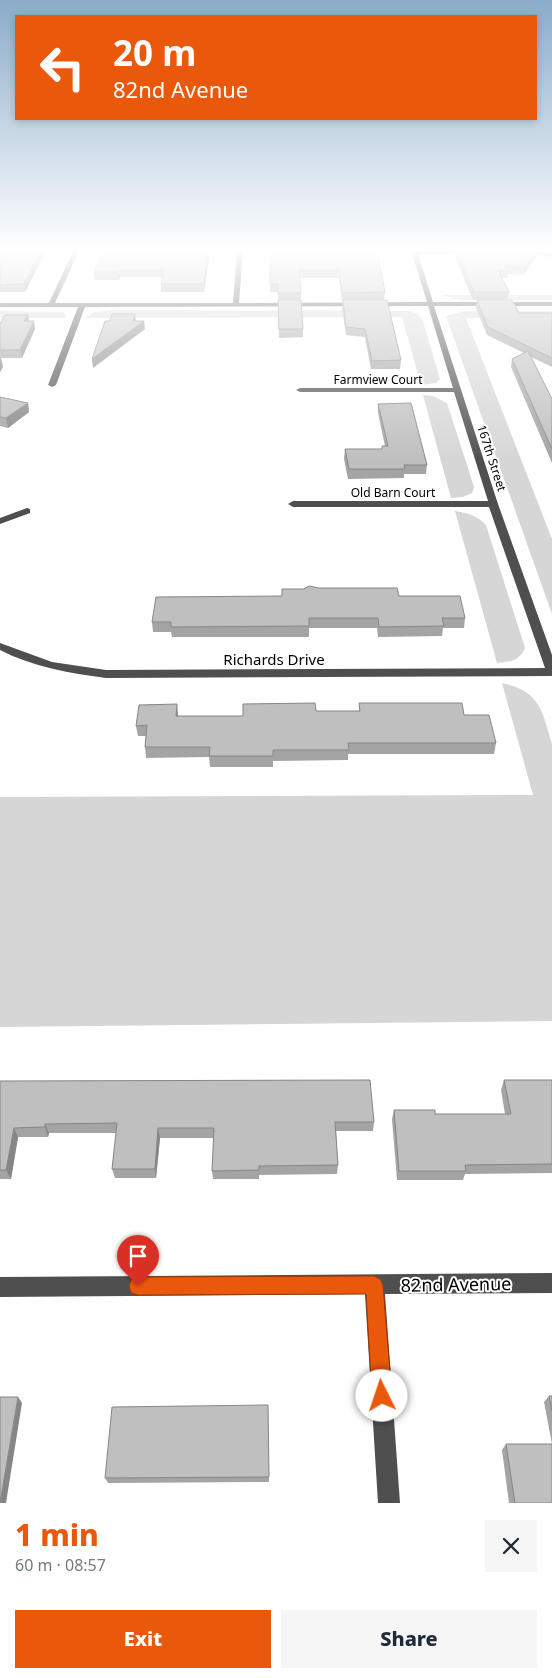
<!DOCTYPE html>
<html lang="en">
<head>
<meta charset="utf-8">
<style>
	body { margin:0; font-family:"Noto Sans",sans-serif; background:#f6f6f7; color:#1f2937; height:100vh; display:flex; flex-direction:column; font-size:19px; white-space:nowrap }
	* { box-sizing:border-box; margin:0 }
	p { font-size:16px; color:#747a83 }
	.icon { flex:none; width:28px; height:28px; fill:none; stroke:currentColor; stroke-width:2; stroke-linecap:round; stroke-linejoin:round }
	.map { position:relative; height:1503px; overflow:hidden }
	.drawer { display:flex; flex-direction:column; background:#fff; flex:1 }
	.drawer>* { flex:none }
	.hud { position:absolute; left:15px; top:15px; width:522px; height:105px; border-radius:0px; box-shadow:0 2px 8px #0003; background:#ea580c; color:#fff; overflow:hidden }
	.pin { position:absolute; display:grid; place-items:center; width:42px; height:42px; color:#fff; margin:-51px -21px; border-radius:50% 50% 50% 0; rotate:-45deg; box-shadow:0 0 5px #0007 }
	.pin .icon { rotate:45deg }
	.me { position:absolute; width:55px; margin:-28px; rotate:356deg; stroke-linejoin:round; filter:drop-shadow(0 0 4px #0008) }
	.turn { display:flex; align-items:center; gap:18px; height:105px; padding:0 15px; font-size:22px }
	.turn .icon { width:65px; height:65px; stroke-width:2.5 }
	.turn b { display:block; font-size:35px; line-height:42px }
	.round { display:grid; place-items:center; flex:none; width:52px; height:52px; border-radius:0px; background:#f6f6f7 }
	.overview { display:flex; align-items:center; justify-content:space-between; height:85px; padding:0 15px }
	h1 { font-size:30px; font-weight:800; line-height:38px; color:#ea580c }
	.action { display:flex; gap:10px; margin-top:auto; padding:10px 15px }
	.action a { flex:1; height:58px; border-radius:0px; background:#ea580c; color:#fff; font-size:20px; font-weight:800; line-height:58px; text-align:center }
	.action a+a { background:#f6f6f7; color:#1f2937 }
	.map>svg:first-child { display:block }
	.green { fill:#d6d6d6 }
	.lines { fill:none; stroke-linecap:round; stroke-linejoin:round }
	.minor { fill:#4f4f4f; fill-rule:evenodd }
	.wall { fill:#a4a4a4 }
	.shaded-wall { fill:#868686 }
	.building { fill:#bfbfbf; stroke:#868686 }
	.route { fill:#ea580c; stroke:#983908 }
	.labels { text-anchor:middle; dominant-baseline:central; stroke-width:4; stroke-linejoin:round; paint-order:stroke }
	.far-street-label { font-size:12px; fill:#000; stroke:#fff }
	.street-label { font-size:15px; fill:#000; stroke:#fff }
	.near-street-label { font-size:18px; fill:#000; stroke:#fff }
</style>
</head>
<body>
<div class="map">
<svg width="552" height="1503" viewBox="0 0 552 1503">
	<rect width="100%" height="100%" fill="#fff"/>
	<g class="green">
		<polygon points="441,295 552,295 552,300 460,300"/>
		<polygon points="112,310 409,311 418,314 423,321 440,379 436,383 421,385 402,317 84,318 95,312"/>
		<polygon points="0,311 64,312 66,318 0,318"/>
		<polygon points="465,311 552,311 552,317 466,318 552,539 552,614 446,316"/>
		<polygon points="423,395 433,396 447,403 474,487 472,493 463,497 451,498"/>
		<path d="M455,511C468,513 476,515 486,525L525,648C519,661 511,662 497,663Z"/>
		<path d="M502,683C540,691 542,710 552,744V1021L0,1027V797L533,795Z"/>
	</g>
	<g class="lines">
		<g class="minor">
			<path d="M73,251H79L55,303H233L237,251H243L239,303L427,302L411,251H475L472,253L418,254L433,302H552V306H434L498,504L552,655V676L106,678C69,673 33,667 0,650V643L52,662L106,670L545,668L489,507H293L288,504L293,501H488L454,392H300L296,390L300,388H453L428,306L85,307L56,385L52,387L48,385L78,307H0V303H49Z"/>
			<polygon points="520,251 552,253 552,257 522,254"/>
			<polygon points="27,508 30,509 30,513 0,524 0,518"/>
			<polygon points="552,1273 552,1293 385,1294 400,1503 378,1503 365,1294 0,1297 0,1277"/>
		</g>
	</g>
	<g class="wall">
		<polygon points="46,251 25,292 0,292 0,252"/>
		<polygon points="210,251 204,292 161,292 161,284 163,277 120,277 119,280 95,280 94,272"/>
		<polygon points="270,251 377,251 385,292 384,300 401,360 400,369 371,369 365,337 346,335 342,308 343,301 342,301 339,278 300,278 301,300 303,329 303,337 279,338 278,292 270,292"/>
		<polygon points="455,251 537,251 536,258 523,275 508,274 507,278 501,278 509,292 507,300 473,300 454,256"/>
		<polygon points="477,300 519,313 552,313 552,367 531,357 552,399 552,463 511,367 512,359 524,353 487,335 476,308"/>
		<polygon points="29,321 35,329 22,358 1,358 3,367 0,372 0,323"/>
		<polygon points="0,397 28,403 29,412 8,428 0,426"/>
		<polygon points="378,404 427,465 426,474 404,474 404,478 348,479 344,459 345,449 382,449 382,446 385,446 378,413"/>
		<polygon points="319,588 399,596 465,618 464,628 443,628 442,636 378,637 377,628 309,628 309,637 172,637 171,632 153,632 152,622 282,596 304,589"/>
		<polygon points="359,703 464,715 496,743 494,754 348,754 348,760 273,761 273,767 210,767 209,757 146,758 145,747 146,736 138,736 136,726 243,716 316,711 359,711"/>
		<polygon points="504,1080 552,1080 552,1173 465,1174 463,1180 397,1180 392,1119 394,1110 435,1114 505,1114 501,1090"/>
		<polygon points="0,1081 374,1122 373,1131 336,1131 338,1165 337,1174 259,1175 259,1179 213,1179 212,1171 214,1138 160,1138 156,1178 115,1178 112,1169 116,1133 49,1133 48,1137 18,1137 11,1179 0,1179"/>
		<polygon points="549,1396 552,1396 552,1503 509,1503 502,1450 506,1444 552,1444 544,1402"/>
		<polygon points="268,1405 269,1482 108,1483 105,1478"/>
	</g>
	<g class="shaded-wall">
		<polygon points="41,251 46,251 25,292 24,284"/>
		<polygon points="208,251 210,251 204,292 204,284"/>
		<polygon points="537,251 536,258 523,275 524,268"/>
		<polygon points="119,270 120,277 119,280 118,272"/>
		<polygon points="135,314 136,323 144,321 145,329 93,368 92,359 133,321"/>
		<polygon points="28,315 29,323 24,321"/>
		<polygon points="34,321 35,329 22,358 20,350"/>
		<polygon points="1,358 3,367 0,372 0,360"/>
		<polygon points="28,403 29,412 8,428 6,418"/>
		<polygon points="177,704 178,715 177,727 176,716"/>
		<polygon points="45,1124 49,1133 48,1137 45,1127"/>
		<polygon points="14,1128 18,1137 11,1179 6,1170"/>
		<polygon points="158,1128 160,1138 156,1178 155,1169"/>
		<polygon points="18,1397 22,1403 6,1503 0,1503"/>
	</g>
	<g class="building">
		<polygon points="1,251 41,251 24,284 0,285 0,252"/>
		<polygon points="103,251 208,251 204,284 161,284 164,270 119,270 118,272 94,272"/>
		<polygon points="270,251 377,251 385,292 342,293 339,270 299,270 301,293 278,293 278,284 270,284"/>
		<polygon points="456,251 537,251 524,268 506,266 509,270 498,270 509,292 474,292"/>
		<polygon points="278,300 301,300 303,329 279,329"/>
		<polygon points="343,300 387,300 401,360 372,361 365,329 346,327"/>
		<polygon points="477,300 512,300 519,313 552,313 552,358 488,327"/>
		<polygon points="112,314 135,314 133,321 144,321 92,359 105,321 110,321"/>
		<polygon points="5,315 28,315 24,321 34,321 20,350 0,350 0,323"/>
		<polygon points="528,351 552,399 552,449 512,359"/>
		<polygon points="0,397 28,403 6,418 0,417"/>
		<polygon points="411,403 427,465 404,465 405,469 349,469 345,449 382,449 382,446 388,446 378,404"/>
		<polygon points="309,586 319,588 397,588 399,596 460,596 465,618 442,618 444,626 379,627 378,618 309,618 309,626 171,627 171,622 152,622 156,597 282,596 282,589 304,589"/>
		<polygon points="315,703 316,711 360,711 359,703 462,703 464,715 489,715 496,743 348,743 349,750 273,750 273,756 209,756 210,747 145,747 147,725 136,726 139,705 177,704 176,716 243,716 243,704"/>
		<polygon points="370,1080 374,1122 335,1122 338,1165 259,1166 259,1170 212,1171 214,1128 158,1128 155,1169 112,1169 117,1123 45,1124 45,1127 14,1128 6,1170 0,1170 0,1081"/>
		<polygon points="504,1080 552,1080 552,1164 465,1165 466,1171 399,1171 394,1110 435,1110 435,1114 511,1114"/>
		<polygon points="549,1396 552,1396 552,1411"/>
		<polygon points="0,1397 18,1397 0,1503"/>
		<polygon points="268,1405 269,1477 105,1478 112,1407"/>
		<polygon points="506,1444 552,1444 552,1503 515,1503"/>
	</g>
	<linearGradient id="sky" x2="0" y2="1"><stop stop-color="#8aabca"/><stop offset="0.54" stop-color="#fff"/><stop offset="1" stop-color="#fff" stop-opacity="0"/></linearGradient>
	<rect width="552" height="461" fill="url(#sky)"/>
	<polygon class="route" points="374,1276 380,1279 383,1285 392,1396 389,1403 382,1406 375,1403 372,1396 366,1294 138,1295 131,1293 129,1286 131,1280 138,1277"/>
	<g class="labels">
		<g class="far-street-label">
			<text x="378" y="379">Farmview Court</text>
			<text transform="translate(492 458) rotate(72)">167th Street</text>
			<text x="393" y="492">Old Barn Court</text>
		</g>
		<g class="street-label">
			<text x="274" y="659">Richards Drive</text>
		</g>
		<g class="near-street-label">
			<text transform="translate(456 1284) rotate(-1)">82nd Avenue</text>
		</g>
	</g>
</svg>
<div class="pin" style="left:138px;top:1286px;background:#d93025"><svg class="icon" aria-label="arrive" viewBox="0 0 24 24"><path d="M6 21V4h12l-3 4 3 4H6"/></svg></div>
<svg class="me" style="left:382px;top:1396px" viewBox="-20 -20 40 40"><circle r="19" fill="#fff"/><path d="M0-13L10 11 0 6-10 11z" fill="#ea580c"/></svg>
<div class="hud">
<div class="turn"><svg class="icon" aria-label="left" viewBox="0 0 24 24"><path d="M17 20v-9H6M10 6l-5 5 5 5"/></svg><div><b>20 m</b>82nd Avenue</div></div>
</div>
</div>
<section class="drawer">
<div class="overview"><div><h1>1 min</h1><p>60 m · 08:57</p></div><a class="round"><svg class="icon" aria-label="close" viewBox="0 0 24 24"><path d="M6 6l12 12M18 6L6 18"/></svg></a></div>
<div class="action"><a>Exit</a><a>Share</a></div>
</section>
</body>
</html>
